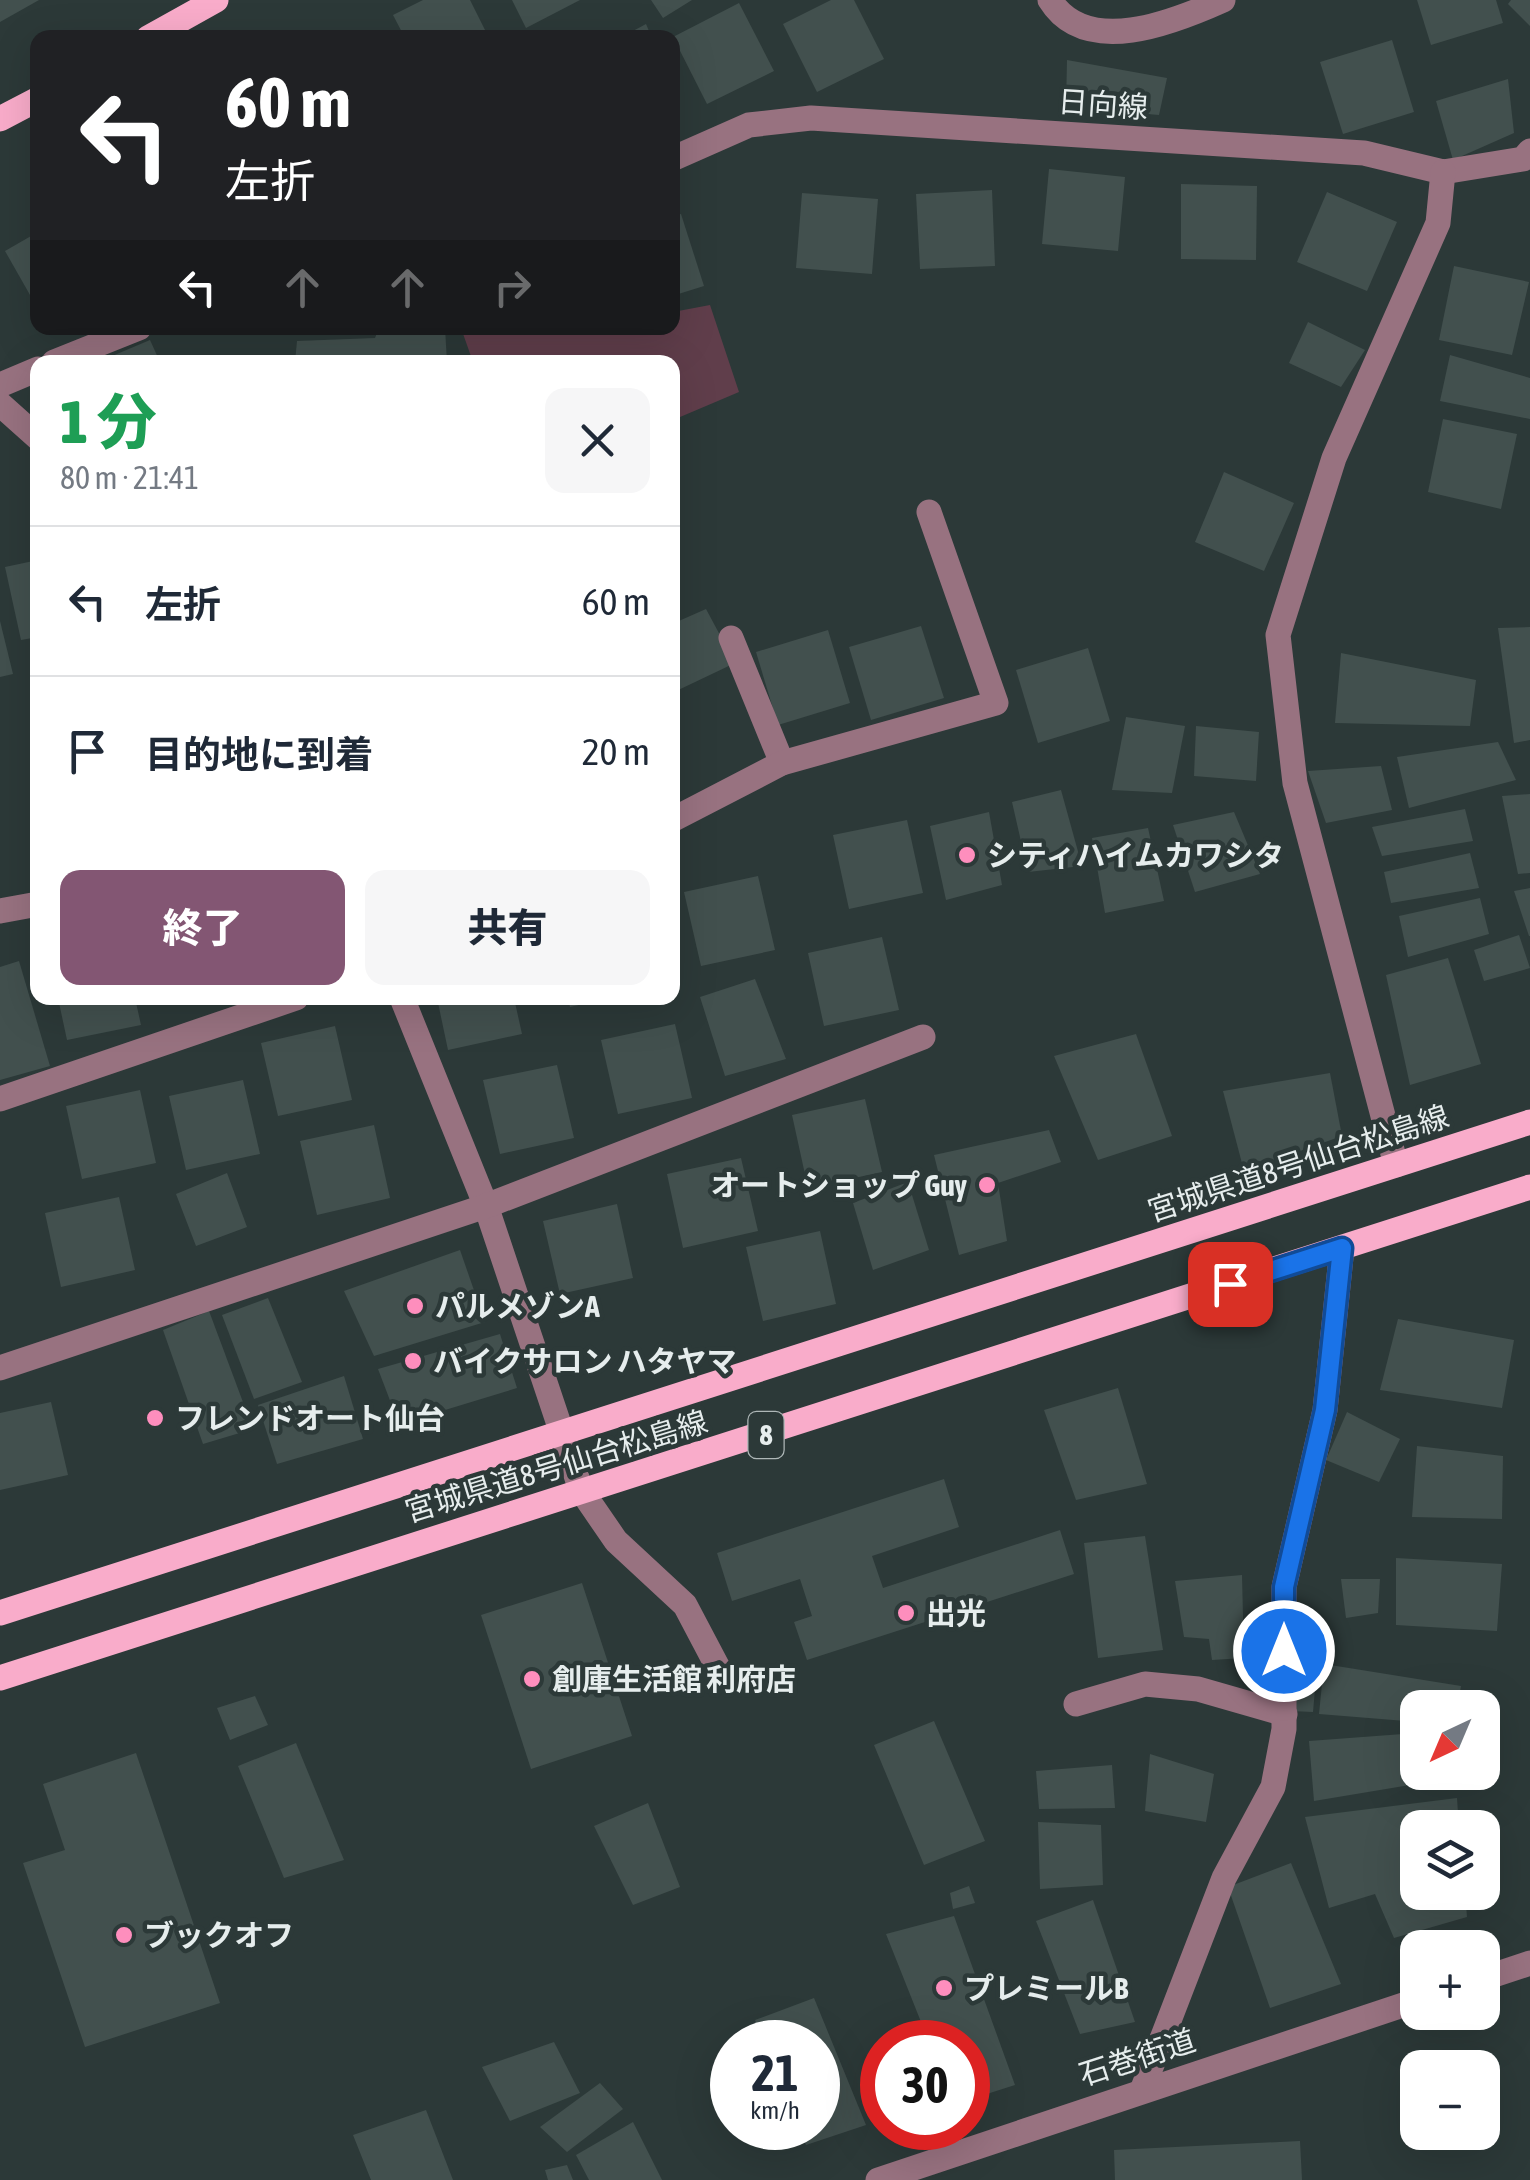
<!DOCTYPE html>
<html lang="ja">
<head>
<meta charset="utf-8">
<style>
	body { margin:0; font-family:"Asap Condensed","Noto Sans JP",sans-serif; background:#f6f6f7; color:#1f2937; height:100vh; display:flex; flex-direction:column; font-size:38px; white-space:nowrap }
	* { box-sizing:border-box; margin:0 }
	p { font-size:32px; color:#747a83 }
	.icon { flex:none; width:55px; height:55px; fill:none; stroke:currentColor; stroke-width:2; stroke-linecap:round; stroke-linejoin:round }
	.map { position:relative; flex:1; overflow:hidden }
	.sheet { position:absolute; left:30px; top:355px; width:650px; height:650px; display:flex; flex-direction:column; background:#fff; border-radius:20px; box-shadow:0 10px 40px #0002 }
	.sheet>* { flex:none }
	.hud { position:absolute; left:30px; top:30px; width:650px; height:305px; border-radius:20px; box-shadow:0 10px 40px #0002; background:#202124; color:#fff; overflow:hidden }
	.needle { width:65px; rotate:224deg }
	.buttons { position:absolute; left:1400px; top:1690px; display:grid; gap:20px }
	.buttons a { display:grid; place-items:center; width:100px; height:100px; border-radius:20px; background:#fff; box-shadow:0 10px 40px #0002; font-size:50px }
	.speed { position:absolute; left:710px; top:2020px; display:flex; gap:20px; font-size:50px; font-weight:700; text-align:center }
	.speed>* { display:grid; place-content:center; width:130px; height:130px; border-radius:50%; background:#fff; box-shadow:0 10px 40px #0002; line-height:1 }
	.speed small { font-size:25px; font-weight:400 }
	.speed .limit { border:15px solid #d22; background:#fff; color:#111 }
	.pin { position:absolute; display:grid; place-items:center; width:85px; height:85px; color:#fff; margin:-42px; border-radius:20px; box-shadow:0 5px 15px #0006 }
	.me { position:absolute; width:110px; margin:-55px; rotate:0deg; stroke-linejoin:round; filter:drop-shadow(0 0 8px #0008) }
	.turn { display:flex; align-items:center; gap:35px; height:210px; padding:0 30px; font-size:45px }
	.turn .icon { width:130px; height:130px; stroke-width:2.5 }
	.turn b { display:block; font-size:70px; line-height:85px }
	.lanes { display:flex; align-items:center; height:95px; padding:0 30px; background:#0003; justify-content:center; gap:50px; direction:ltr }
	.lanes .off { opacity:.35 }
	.round { display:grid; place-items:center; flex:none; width:105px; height:105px; border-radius:20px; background:#f6f6f7 }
	.head { display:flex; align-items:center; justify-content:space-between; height:170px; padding:0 30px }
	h1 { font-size:60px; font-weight:800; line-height:75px; color:#1e9e55 }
	.button { display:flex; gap:20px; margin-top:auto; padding:20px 30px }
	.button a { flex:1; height:115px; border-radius:20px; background:#835673; color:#fff; font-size:40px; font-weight:800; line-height:115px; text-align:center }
	.button a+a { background:#f6f6f7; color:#1f2937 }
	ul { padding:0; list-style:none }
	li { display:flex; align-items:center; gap:30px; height:150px; padding:0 30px; border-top:2px solid #e0e1e3 }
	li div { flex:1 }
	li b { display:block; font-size:38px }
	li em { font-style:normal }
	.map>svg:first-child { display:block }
	.green { fill:#603e4b }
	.building { fill:#42504e }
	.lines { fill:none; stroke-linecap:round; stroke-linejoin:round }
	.minor { stroke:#987280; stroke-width:25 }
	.major { stroke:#f9acca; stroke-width:25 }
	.route-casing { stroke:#114b97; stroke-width:25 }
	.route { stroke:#1a73e8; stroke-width:18 }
	.poi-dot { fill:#fe8ebd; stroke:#2c3938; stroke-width:4 }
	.labels { text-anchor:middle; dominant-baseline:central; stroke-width:9; stroke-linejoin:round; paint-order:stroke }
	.shield { fill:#2c3938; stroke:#aeb7b7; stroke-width:2.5 }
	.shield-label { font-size:28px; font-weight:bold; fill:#e6eded }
	.street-label { font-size:30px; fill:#e6eded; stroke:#2c3938 }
	.poi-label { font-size:30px; font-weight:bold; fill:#e6eded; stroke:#2c3938; text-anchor:start }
</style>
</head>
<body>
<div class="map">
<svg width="1530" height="2180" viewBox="0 0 1530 2180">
	<rect width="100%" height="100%" fill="#2c3938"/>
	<polygon class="green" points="710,305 739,392 673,420 672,362 473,362 461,328 672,328 673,312"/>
	<g class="building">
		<polygon points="0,0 39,0 0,22"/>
		<polygon points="423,0 470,0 489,38 405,38 393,15"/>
		<polygon points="512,0 580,0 526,28"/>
		<polygon points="651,0 692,0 663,18"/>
		<polygon points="831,0 854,0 884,59 817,92 783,24"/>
		<polygon points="1417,0 1496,0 1503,23 1431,45"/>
		<polygon points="1511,0 1530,0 1530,26 1508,4"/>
		<polygon points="739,3 774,71 707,104 673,37"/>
		<polygon points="646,24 652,38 620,38"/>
		<polygon points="1392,40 1414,112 1343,134 1320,62"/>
		<polygon points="1067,60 1167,78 1159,115 1066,107"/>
		<polygon points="1508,79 1514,133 1453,160 1436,101"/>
		<polygon points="1049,169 1125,177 1118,251 1042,244"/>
		<polygon points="1181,184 1257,186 1256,260 1181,259"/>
		<polygon points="992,190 995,266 920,269 916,194"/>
		<polygon points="1327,192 1397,222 1367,291 1297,262"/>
		<polygon points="802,193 878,199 872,274 796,268"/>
		<polygon points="681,214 704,286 672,296 672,216"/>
		<polygon points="38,232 38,309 5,251"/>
		<polygon points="1454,266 1529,282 1512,355 1439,340"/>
		<polygon points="1308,322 1365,350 1341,387 1289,363"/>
		<polygon points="379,328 445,328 447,362 295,362 297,341 375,338"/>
		<polygon points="150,340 160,362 98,362"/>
		<polygon points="1450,355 1530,378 1530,419 1440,401"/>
		<polygon points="1443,419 1517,434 1501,509 1428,492"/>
		<polygon points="1224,472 1294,503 1264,571 1195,542"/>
		<polygon points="38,560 38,637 21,640 5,567"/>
		<polygon points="706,609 735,663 672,693 672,624"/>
		<polygon points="0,621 13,674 0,677"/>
		<polygon points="921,626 944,698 871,720 849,647"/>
		<polygon points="1530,627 1530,740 1514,743 1498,628"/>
		<polygon points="828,630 850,703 778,725 756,652"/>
		<polygon points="1088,648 1110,721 1038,743 1016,670"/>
		<polygon points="1341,653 1476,680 1470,726 1335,723"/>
		<polygon points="1126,717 1185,726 1172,793 1112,790"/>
		<polygon points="1196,726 1259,732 1256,781 1194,776"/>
		<polygon points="1498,742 1516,780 1409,808 1397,757"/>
		<polygon points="1381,766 1392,810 1326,823 1308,771"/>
		<polygon points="1061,790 1082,866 1028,872 1012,802"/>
		<polygon points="1530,794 1530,873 1518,874 1502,796"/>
		<polygon points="1465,809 1473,841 1382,856 1372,827"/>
		<polygon points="989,812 1002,885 946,900 930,826"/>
		<polygon points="1234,812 1260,874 1195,892 1173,825"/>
		<polygon points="907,820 923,893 849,909 833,835"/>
		<polygon points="1148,828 1164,901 1105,913 1092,838"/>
		<polygon points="1470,853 1479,888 1391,903 1384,872"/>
		<polygon points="758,876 775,950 701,966 684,892"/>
		<polygon points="1530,888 1530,936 1529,936 1514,891"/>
		<polygon points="1480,898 1489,934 1408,957 1399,916"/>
		<polygon points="1519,935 1530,968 1484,981 1474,950"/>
		<polygon points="882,937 899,1010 824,1026 808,953"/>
		<polygon points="1448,958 1481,1064 1410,1085 1386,975"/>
		<polygon points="19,961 50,1066 0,1080 0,967"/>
		<polygon points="755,979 786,1059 725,1076 700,997"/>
		<polygon points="58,998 135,998 141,1025 67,1040"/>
		<polygon points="437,998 514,998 522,1034 448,1050"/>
		<polygon points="568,998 605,998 605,999 570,1007"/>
		<polygon points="675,1024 692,1098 618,1114 601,1040"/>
		<polygon points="335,1026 352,1100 278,1116 261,1043"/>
		<polygon points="1136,1034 1172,1136 1098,1160 1054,1056"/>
		<polygon points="557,1065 574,1138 500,1154 483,1080"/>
		<polygon points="1330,1073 1342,1136 1244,1171 1223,1091"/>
		<polygon points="243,1080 260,1154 186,1170 169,1096"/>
		<polygon points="140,1090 156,1163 82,1179 66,1106"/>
		<polygon points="865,1099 882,1172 808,1188 792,1115"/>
		<polygon points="374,1125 390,1198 317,1215 300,1141"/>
		<polygon points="1049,1130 1061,1162 998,1183 1007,1241 959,1255 934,1155"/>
		<polygon points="741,1158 758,1231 683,1248 667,1174"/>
		<polygon points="227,1173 247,1227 196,1246 176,1194"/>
		<polygon points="908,1182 929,1250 873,1270 853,1203"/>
		<polygon points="119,1197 135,1270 61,1287 45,1213"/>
		<polygon points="617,1204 633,1278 560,1294 543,1221"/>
		<polygon points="820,1231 836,1304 763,1321 746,1247"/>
		<polygon points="460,1250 485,1322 374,1356 344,1291"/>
		<polygon points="268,1298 302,1382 254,1399 222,1315"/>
		<polygon points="209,1311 253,1429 203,1444 163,1330"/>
		<polygon points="1398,1319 1514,1340 1502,1408 1380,1390"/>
		<polygon points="500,1334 517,1388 399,1424 378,1369"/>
		<polygon points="344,1376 363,1439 277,1464 258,1405"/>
		<polygon points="1118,1388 1147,1484 1076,1500 1044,1410"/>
		<polygon points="51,1402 68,1475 0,1490 0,1413"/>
		<polygon points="1347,1412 1400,1439 1379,1482 1326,1460"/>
		<polygon points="1417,1446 1503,1456 1502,1519 1412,1517"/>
		<polygon points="944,1479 959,1527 872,1556 883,1588 1060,1530 1074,1574 807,1660 794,1622 812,1616 800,1579 732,1601 717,1553"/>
		<polygon points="1145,1536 1163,1650 1098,1658 1084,1543"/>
		<polygon points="1396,1558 1502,1564 1497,1631 1396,1625"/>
		<polygon points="1242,1575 1244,1658 1212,1660 1209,1639 1184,1637 1175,1581"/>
		<polygon points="1341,1579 1380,1579 1378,1613 1346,1618"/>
		<polygon points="582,1583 632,1736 531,1769 481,1615"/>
		<polygon points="1324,1664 1461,1686 1457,1708 1418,1708 1418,1722 1319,1714"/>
		<polygon points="1293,1676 1316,1678 1313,1712 1291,1711"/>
		<polygon points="255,1696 268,1725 230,1740 217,1708"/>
		<polygon points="934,1721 985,1841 924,1865 874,1745"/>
		<polygon points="1403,1734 1410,1785 1314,1801 1309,1741"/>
		<polygon points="296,1743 344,1860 284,1878 238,1766"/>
		<polygon points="136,1753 220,2003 85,2047 23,1863 65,1850 43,1784"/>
		<polygon points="1150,1754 1214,1774 1206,1822 1145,1811"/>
		<polygon points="1112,1765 1115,1808 1039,1809 1036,1771"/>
		<polygon points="1457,1798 1459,1828 1418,1828 1418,1892 1465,1892 1467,1917 1394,1938 1375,1894 1329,1908 1305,1817"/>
		<polygon points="648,1803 680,1887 633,1905 594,1826"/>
		<polygon points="1038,1822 1101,1825 1103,1885 1040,1889"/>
		<polygon points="1291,1863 1341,1984 1270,2008 1228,1887"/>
		<polygon points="969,1886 975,1903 953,1909 950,1893"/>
		<polygon points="1093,1900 1135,2022 1080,2034 1036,1921"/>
		<polygon points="954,1916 1015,2085 968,2100 968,2042 929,2042 886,1934"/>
		<polygon points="814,1998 866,2125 806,2145 799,2128 818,2128 818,2042 764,2042 755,2020"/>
		<polygon points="554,2042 580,2093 510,2121 482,2067"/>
		<polygon points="600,2083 623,2109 567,2152 540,2127"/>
		<polygon points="426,2110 453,2180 371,2180 353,2135"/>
		<polygon points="633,2122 662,2180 589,2180 576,2155"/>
		<polygon points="1300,2141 1302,2180 1115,2180 1114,2150"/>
		<polygon points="567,2165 573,2180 548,2180 545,2170"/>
	</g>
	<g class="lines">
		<g class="minor">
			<path d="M1050,0C1086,58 1174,22 1223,0"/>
			<polyline points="672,159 749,125 811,118 1364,153 1443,172 1523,159 1530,151"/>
			<polyline points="54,362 139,328"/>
			<polyline points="0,385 38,369"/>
			<polyline points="0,404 38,438"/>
			<polyline points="731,638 782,763"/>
			<polyline points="672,820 782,763 996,703 929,512"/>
			<polyline points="0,911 38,904"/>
			<polyline points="402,998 486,1206 581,1490 616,1541 685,1605 724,1679"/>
			<polyline points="0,1099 296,998"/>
			<polyline points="1396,1165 1295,783 1278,635 1334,458 1438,223 1443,172"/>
			<polyline points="0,1368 486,1206 923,1037"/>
			<polyline points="1076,1704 1145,1684 1198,1689 1285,1714"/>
			<polyline points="1482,1979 1530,1963"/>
			<polyline points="1143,2088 1224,1878 1273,1787 1284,1729 1284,1587 1325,1410 1342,1248"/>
			<polyline points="878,2180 1418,2000"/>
		</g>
		<g class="major">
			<polyline points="148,38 216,0"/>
			<polyline points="0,119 38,99"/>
			<polyline points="0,1613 1530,1122"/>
			<polyline points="0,1678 1530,1187"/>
		</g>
	</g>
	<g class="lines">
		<g class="route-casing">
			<polyline id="route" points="1230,1284 1342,1248 1325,1410 1284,1587 1284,1651"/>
		</g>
		<use href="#route" class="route"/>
	</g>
	<g class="poi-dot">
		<circle cx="967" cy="855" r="10"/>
		<circle cx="987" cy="1185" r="10"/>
		<circle cx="415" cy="1306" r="10"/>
		<circle cx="413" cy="1361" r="10"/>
		<circle cx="155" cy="1418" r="10"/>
		<circle cx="906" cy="1613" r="10"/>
		<circle cx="532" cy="1679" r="10"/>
		<circle cx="124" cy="1935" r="10"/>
		<circle cx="944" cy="1988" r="10"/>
	</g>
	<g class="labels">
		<rect class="shield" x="748.5" y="1412" width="35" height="46" rx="8"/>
		<g class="shield-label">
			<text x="766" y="1435">8</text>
		</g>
		<g class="street-label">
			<text transform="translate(1103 104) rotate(4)">日向線</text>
			<text transform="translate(1298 1163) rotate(-18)">宮城県道8号仙台松島線</text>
			<text transform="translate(556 1466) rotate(-17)">宮城県道8号仙台松島線</text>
			<text transform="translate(1137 2057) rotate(-18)">石巻街道</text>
		</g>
		<g class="poi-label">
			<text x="987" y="855">シティハイムカワシタ</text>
			<text x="967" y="1185" text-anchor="end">オートショップ Guy</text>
			<text x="435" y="1306">パルメゾンA</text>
			<text x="433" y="1361">バイクサロン ハタヤマ</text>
			<text x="175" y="1418">フレンドオート仙台</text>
			<text x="926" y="1613">出光</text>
			<text x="552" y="1679">創庫生活館 利府店</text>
			<text x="144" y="1935">ブックオフ</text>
			<text x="964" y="1988">プレミールB</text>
		</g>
	</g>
</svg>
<div class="buttons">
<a><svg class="needle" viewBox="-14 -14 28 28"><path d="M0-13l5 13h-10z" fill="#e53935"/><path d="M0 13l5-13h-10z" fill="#747a83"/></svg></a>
<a><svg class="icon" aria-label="layers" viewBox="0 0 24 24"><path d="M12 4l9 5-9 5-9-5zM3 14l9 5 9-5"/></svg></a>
<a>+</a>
<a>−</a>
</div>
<div class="speed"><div>21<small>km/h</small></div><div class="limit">30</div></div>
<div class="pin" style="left:1230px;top:1284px;background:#d93025"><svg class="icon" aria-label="arrive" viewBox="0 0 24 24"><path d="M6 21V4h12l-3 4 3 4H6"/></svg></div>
<svg class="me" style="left:1284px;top:1651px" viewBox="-20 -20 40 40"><circle r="17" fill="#1a73e8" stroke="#fff" stroke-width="3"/><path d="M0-11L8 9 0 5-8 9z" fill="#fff"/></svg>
<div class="hud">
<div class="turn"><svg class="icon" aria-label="left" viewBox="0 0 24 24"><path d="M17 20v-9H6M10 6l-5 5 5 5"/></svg><div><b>60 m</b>左折</div></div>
<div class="lanes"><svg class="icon" aria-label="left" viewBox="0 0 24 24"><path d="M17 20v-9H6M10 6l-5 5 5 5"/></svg><svg class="icon off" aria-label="ahead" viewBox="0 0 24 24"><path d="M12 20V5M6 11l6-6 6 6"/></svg><svg class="icon off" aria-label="ahead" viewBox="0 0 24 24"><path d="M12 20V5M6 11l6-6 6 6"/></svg><svg class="icon off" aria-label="right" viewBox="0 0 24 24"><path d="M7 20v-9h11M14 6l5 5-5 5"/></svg></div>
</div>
<section class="sheet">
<div class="head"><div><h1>1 分</h1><p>80 m · 21:41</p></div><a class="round"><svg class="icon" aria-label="close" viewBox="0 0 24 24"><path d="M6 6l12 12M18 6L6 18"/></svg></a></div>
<ul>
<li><svg class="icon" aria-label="left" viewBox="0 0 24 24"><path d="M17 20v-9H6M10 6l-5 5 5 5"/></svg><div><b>左折</b></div><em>60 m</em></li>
<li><svg class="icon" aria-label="arrive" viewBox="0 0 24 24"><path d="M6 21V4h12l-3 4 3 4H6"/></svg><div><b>目的地に到着</b></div><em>20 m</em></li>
</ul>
<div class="button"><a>終了</a><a>共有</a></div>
</section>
</div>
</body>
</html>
